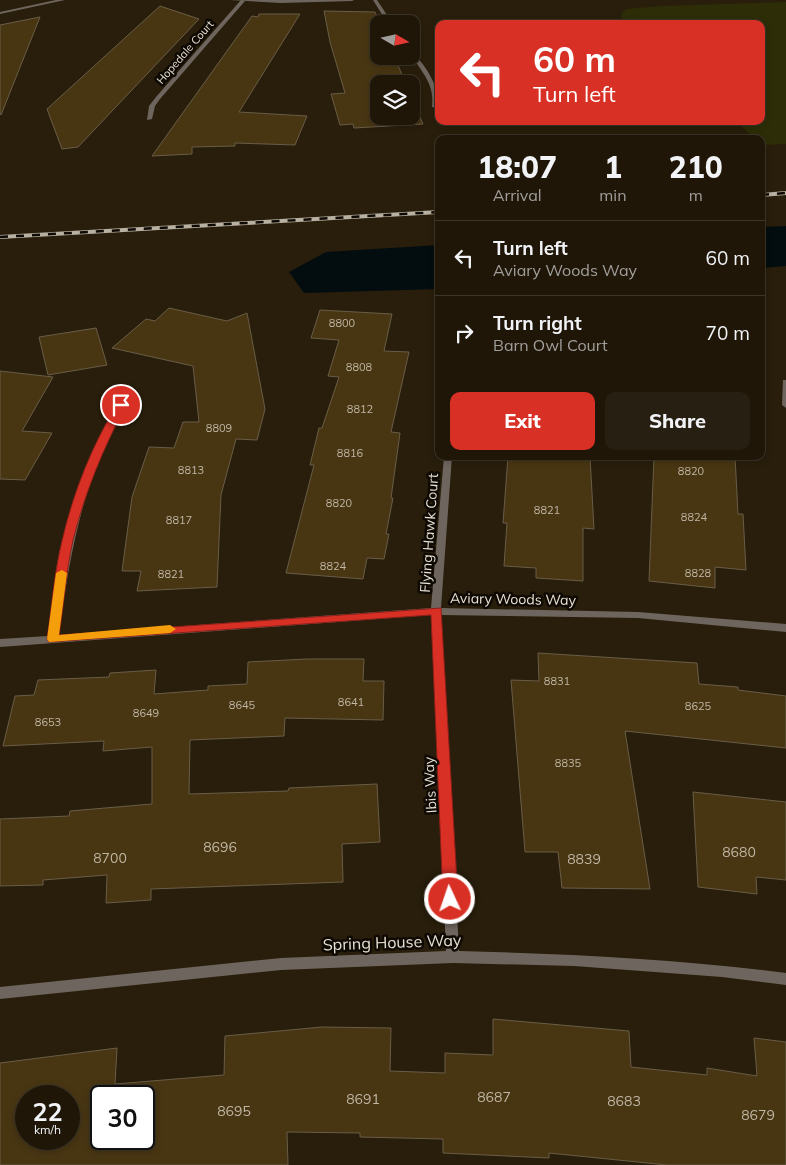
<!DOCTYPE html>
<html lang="en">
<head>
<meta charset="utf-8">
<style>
	body { margin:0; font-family:Mulish,sans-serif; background:#271f12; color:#f1f3f6; height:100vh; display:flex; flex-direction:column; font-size:19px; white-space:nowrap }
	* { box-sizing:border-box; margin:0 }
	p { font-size:16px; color:#a19f9c }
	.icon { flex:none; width:28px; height:28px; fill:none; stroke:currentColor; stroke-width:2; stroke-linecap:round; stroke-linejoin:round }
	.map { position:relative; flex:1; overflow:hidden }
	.side { position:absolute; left:435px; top:135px; width:330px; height:325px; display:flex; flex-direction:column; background:#1f1608; border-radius:10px; box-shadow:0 2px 8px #0003,0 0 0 1px #3c3529 }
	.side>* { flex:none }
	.banner { position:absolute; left:435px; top:20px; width:330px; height:105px; border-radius:10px; box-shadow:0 2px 8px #0003,0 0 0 1px #3c3529; background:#d93025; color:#fff; overflow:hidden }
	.needle { width:32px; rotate:99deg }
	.controls { position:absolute; left:370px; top:15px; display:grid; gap:10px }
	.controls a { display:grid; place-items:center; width:50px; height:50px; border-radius:10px; background:#1f1608; box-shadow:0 2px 8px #0003,0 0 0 1px #3c3529; font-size:25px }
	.speed { position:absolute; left:15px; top:1085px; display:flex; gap:10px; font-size:25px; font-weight:700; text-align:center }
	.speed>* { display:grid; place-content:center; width:65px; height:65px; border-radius:50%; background:#1f1608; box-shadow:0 2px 8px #0003,0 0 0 1px #3c3529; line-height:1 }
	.speed small { font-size:12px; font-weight:400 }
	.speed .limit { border:2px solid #111; border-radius:8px; background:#fff; color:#111 }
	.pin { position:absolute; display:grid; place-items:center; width:42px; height:42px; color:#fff; margin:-21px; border:2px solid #fff; border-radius:50%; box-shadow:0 1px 5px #0007 }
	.me { position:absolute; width:55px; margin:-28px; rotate:357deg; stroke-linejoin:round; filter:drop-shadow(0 0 4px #0008) }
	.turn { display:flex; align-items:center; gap:18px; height:105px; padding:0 15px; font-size:22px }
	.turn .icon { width:65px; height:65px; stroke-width:2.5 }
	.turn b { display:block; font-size:35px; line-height:42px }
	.eta { display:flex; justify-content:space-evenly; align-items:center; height:85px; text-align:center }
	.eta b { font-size:30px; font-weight:800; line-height:35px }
	.cta { display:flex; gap:10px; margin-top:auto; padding:10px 15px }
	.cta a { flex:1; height:58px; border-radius:10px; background:#d93025; color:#fff; font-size:20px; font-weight:800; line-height:58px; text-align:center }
	.cta a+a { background:#271f12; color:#f1f3f6 }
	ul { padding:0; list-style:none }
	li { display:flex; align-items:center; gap:15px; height:75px; padding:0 15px; border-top:1px solid #3c3529 }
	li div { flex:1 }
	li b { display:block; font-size:19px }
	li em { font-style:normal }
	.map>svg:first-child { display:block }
	.green { fill:#2d2e08 }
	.water { fill:#030d0f }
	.building { fill:#483613; stroke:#695d48; fill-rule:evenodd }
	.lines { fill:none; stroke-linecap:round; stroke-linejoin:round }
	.minor { fill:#6e665e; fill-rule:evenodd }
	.tertiary { fill:#6e665e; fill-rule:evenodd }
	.rail-casing { stroke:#b8b0a2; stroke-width:4 }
	.rail { stroke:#0e0903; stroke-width:2.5; stroke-dasharray:8; stroke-linecap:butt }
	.route { fill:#d93025; stroke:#8d1f18 }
	.slow { fill:#f59e0b }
	.labels { text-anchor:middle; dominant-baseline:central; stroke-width:5; stroke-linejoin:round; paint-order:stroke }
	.far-street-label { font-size:11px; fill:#e8e1d5; stroke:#0e0903 }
	.number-label { font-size:11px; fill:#c0b6a4 }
	.street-label { font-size:14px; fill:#e8e1d5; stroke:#0e0903 }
	.near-number-label { font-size:14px; fill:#c0b6a4 }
	.near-street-label { font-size:16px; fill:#e8e1d5; stroke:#0e0903 }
</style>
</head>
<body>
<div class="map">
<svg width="786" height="1165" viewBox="0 0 786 1165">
	<rect width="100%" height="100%" fill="#291e0b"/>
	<polygon class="green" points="786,2 786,144 761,145 761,139 754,139 737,121 761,121 761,24 624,24 621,14 627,9 662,6"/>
	<g class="water">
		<polygon points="786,226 786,266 761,268 761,227"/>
		<polygon points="439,245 439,289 304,293 289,272 326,252"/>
	</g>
	<g class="building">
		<polygon points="160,6 199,19 78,147 62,149 47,109"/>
		<polygon points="324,11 375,12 380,24 379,56 394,56 406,84 379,84 379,116 411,116 411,97 423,124 354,128 353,124 340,125 331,94 345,93 330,42"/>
		<polygon points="259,14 300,14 239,112 307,116 295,145 235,143 235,146 192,147 192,154 152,156 252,16 258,17"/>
		<polygon points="40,17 1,115 0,114 0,25"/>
		<polygon points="169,308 227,321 247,313 265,409 257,440 236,439 221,495 217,587 137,591 141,571 122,571 132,497 149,447 174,448 183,422 199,422 193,366 112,348 146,319 155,321"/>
		<polygon points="320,310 392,314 384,351 409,352 391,432 400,433 391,498 393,498 386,534 389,534 384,559 367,558 363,579 286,573 314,465 310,465 319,428 322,428 339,377 328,376 339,340 311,338"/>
		<polygon points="96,328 107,365 48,375 39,337"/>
		<polygon points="0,371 53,377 22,431 52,433 25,480 0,479"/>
		<polygon points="508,456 590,456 594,529 583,528 583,581 536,578 536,568 504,566 507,523 503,523"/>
		<polygon points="654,456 735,456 738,514 743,514 746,570 715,567 715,588 649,581"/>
		<polygon points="538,653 697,663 699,684 738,687 738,690 786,696 786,748 625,731 650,889 562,888 558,852 525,852 511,680 539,681"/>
		<polygon points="307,659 364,659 363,681 384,681 383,720 285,718 284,736 190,740 189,794 288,791 289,788 377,784 380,842 342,844 343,882 151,889 151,900 106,903 107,875 43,880 43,885 0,886 0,819 69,816 70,811 152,804 152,747 103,751 104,741 3,746 15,696 34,695 38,680 109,677 110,673 156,670 154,694 208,690 208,686 247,684 248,662"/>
		<polygon points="693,792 786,802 786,880 756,877 757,894 698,887"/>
		<path d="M493,1019L629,1031L631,1067L707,1075V1068L757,1076L754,1038L786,1042V1165H667L549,1153V1158L443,1153V1139L360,1137V1133L287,1132L288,1165H0V1063L117,1048L115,1084L224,1075L225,1036L322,1027L391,1028L390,1071L445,1073V1053L493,1055ZM26,1096H69V1139H26ZM101,1096H144V1139H101Z"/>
	</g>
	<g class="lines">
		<g class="minor">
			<polygon points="241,0 245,1 160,99 155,106 152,119 147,120 149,106 156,97"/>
			<polygon points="373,0 377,0 393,24 388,24"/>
			<path d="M411,52C425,63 442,90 437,108L432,107C435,86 423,72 411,56Z"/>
			<polygon points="783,380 786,380 786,408 782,405"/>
			<path d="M121,402L125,405C111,434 97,462 87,493C73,539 65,587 59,635L431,608L444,456H452L441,608L638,612L786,624V632L638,618L441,615L459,951C569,954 677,959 786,973V985L722,977L574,966L453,963L281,970L0,999V987L281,958L446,951L431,615L0,647V639L48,636C55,586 63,537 79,489C90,460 103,433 117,405Z"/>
		</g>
		<g class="tertiary">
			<polygon points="56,0 65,0 0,14 0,12"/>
			<polygon points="230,0 354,0 352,1 281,3"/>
		</g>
		<g class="rail-casing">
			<g id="rail">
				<polyline points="761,195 786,193"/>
				<polyline points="0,237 439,212"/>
			</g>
		</g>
		<use href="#rail" class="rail"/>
	</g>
	<path class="route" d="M118,403L126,405C103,449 85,492 73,540C66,571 64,604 59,635L441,608L458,899L455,904L450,906L445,904L443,899L431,615L49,642L47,639C52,607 54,573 62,541C73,493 92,445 118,403Z"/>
	<polygon class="slow" points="62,570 67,573 59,635 170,625 176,629 170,633 49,642 47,639 56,573"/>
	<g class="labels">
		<g class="far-street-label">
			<text transform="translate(185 52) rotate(-49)">Hopedale Court</text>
		</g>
		<g class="number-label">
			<text x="342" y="323">8800</text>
			<text x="359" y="367">8808</text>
			<text x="360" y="409">8812</text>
			<text x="219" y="428">8809</text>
			<text x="350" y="453">8816</text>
			<text x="191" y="470">8813</text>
			<text x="691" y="471">8820</text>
			<text x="339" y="503">8820</text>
			<text x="547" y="510">8821</text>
			<text x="694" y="517">8824</text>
			<text x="179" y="520">8817</text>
			<text x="333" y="566">8824</text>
			<text x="698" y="573">8828</text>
			<text x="171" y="574">8821</text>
			<text x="557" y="681">8831</text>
			<text x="351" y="702">8641</text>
			<text x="242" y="705">8645</text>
			<text x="698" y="706">8625</text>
			<text x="146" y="713">8649</text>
			<text x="48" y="722">8653</text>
			<text x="568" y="763">8835</text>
		</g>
		<g class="street-label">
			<text transform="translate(429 533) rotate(-86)">Flying Hawk Court</text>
			<text transform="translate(513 599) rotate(1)">Aviary Woods Way</text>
			<text transform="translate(430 785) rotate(-93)">Ibis Way</text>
		</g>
		<g class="near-number-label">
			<text x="220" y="847">8696</text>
			<text x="739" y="852">8680</text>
			<text x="110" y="858">8700</text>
			<text x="584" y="859">8839</text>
			<text x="494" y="1097">8687</text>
			<text x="363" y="1099">8691</text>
			<text x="624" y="1101">8683</text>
			<text x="234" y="1111">8695</text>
			<text x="758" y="1115">8679</text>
		</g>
		<g class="near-street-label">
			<text transform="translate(392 942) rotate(-2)">Spring House Way</text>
		</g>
	</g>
</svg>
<div class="controls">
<a><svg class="needle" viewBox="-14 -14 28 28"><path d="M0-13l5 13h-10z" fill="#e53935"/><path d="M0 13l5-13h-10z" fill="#a19f9c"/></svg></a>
<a><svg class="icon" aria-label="layers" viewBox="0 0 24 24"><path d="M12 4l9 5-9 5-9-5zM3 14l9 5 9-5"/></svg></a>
</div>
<div class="speed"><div>22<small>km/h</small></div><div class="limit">30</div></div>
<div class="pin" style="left:121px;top:405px;background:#d93025"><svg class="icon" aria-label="arrive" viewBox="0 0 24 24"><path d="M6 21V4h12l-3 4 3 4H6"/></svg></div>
<svg class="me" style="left:450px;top:899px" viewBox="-20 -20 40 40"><circle r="17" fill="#d93025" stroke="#fff" stroke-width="3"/><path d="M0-11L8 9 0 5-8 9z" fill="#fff"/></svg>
<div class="banner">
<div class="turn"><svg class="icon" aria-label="left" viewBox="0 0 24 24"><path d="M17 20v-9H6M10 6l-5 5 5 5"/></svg><div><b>60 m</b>Turn left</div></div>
</div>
<section class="side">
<div class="eta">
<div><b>18:07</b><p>Arrival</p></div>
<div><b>1</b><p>min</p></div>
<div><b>210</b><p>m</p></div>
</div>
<ul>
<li><svg class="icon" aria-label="left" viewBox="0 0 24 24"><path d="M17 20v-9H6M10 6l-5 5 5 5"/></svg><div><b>Turn left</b><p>Aviary Woods Way</p></div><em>60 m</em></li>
<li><svg class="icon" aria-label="right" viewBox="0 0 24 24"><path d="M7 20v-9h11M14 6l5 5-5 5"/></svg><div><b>Turn right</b><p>Barn Owl Court</p></div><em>70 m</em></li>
</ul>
<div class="cta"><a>Exit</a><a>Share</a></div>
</section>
</div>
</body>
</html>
